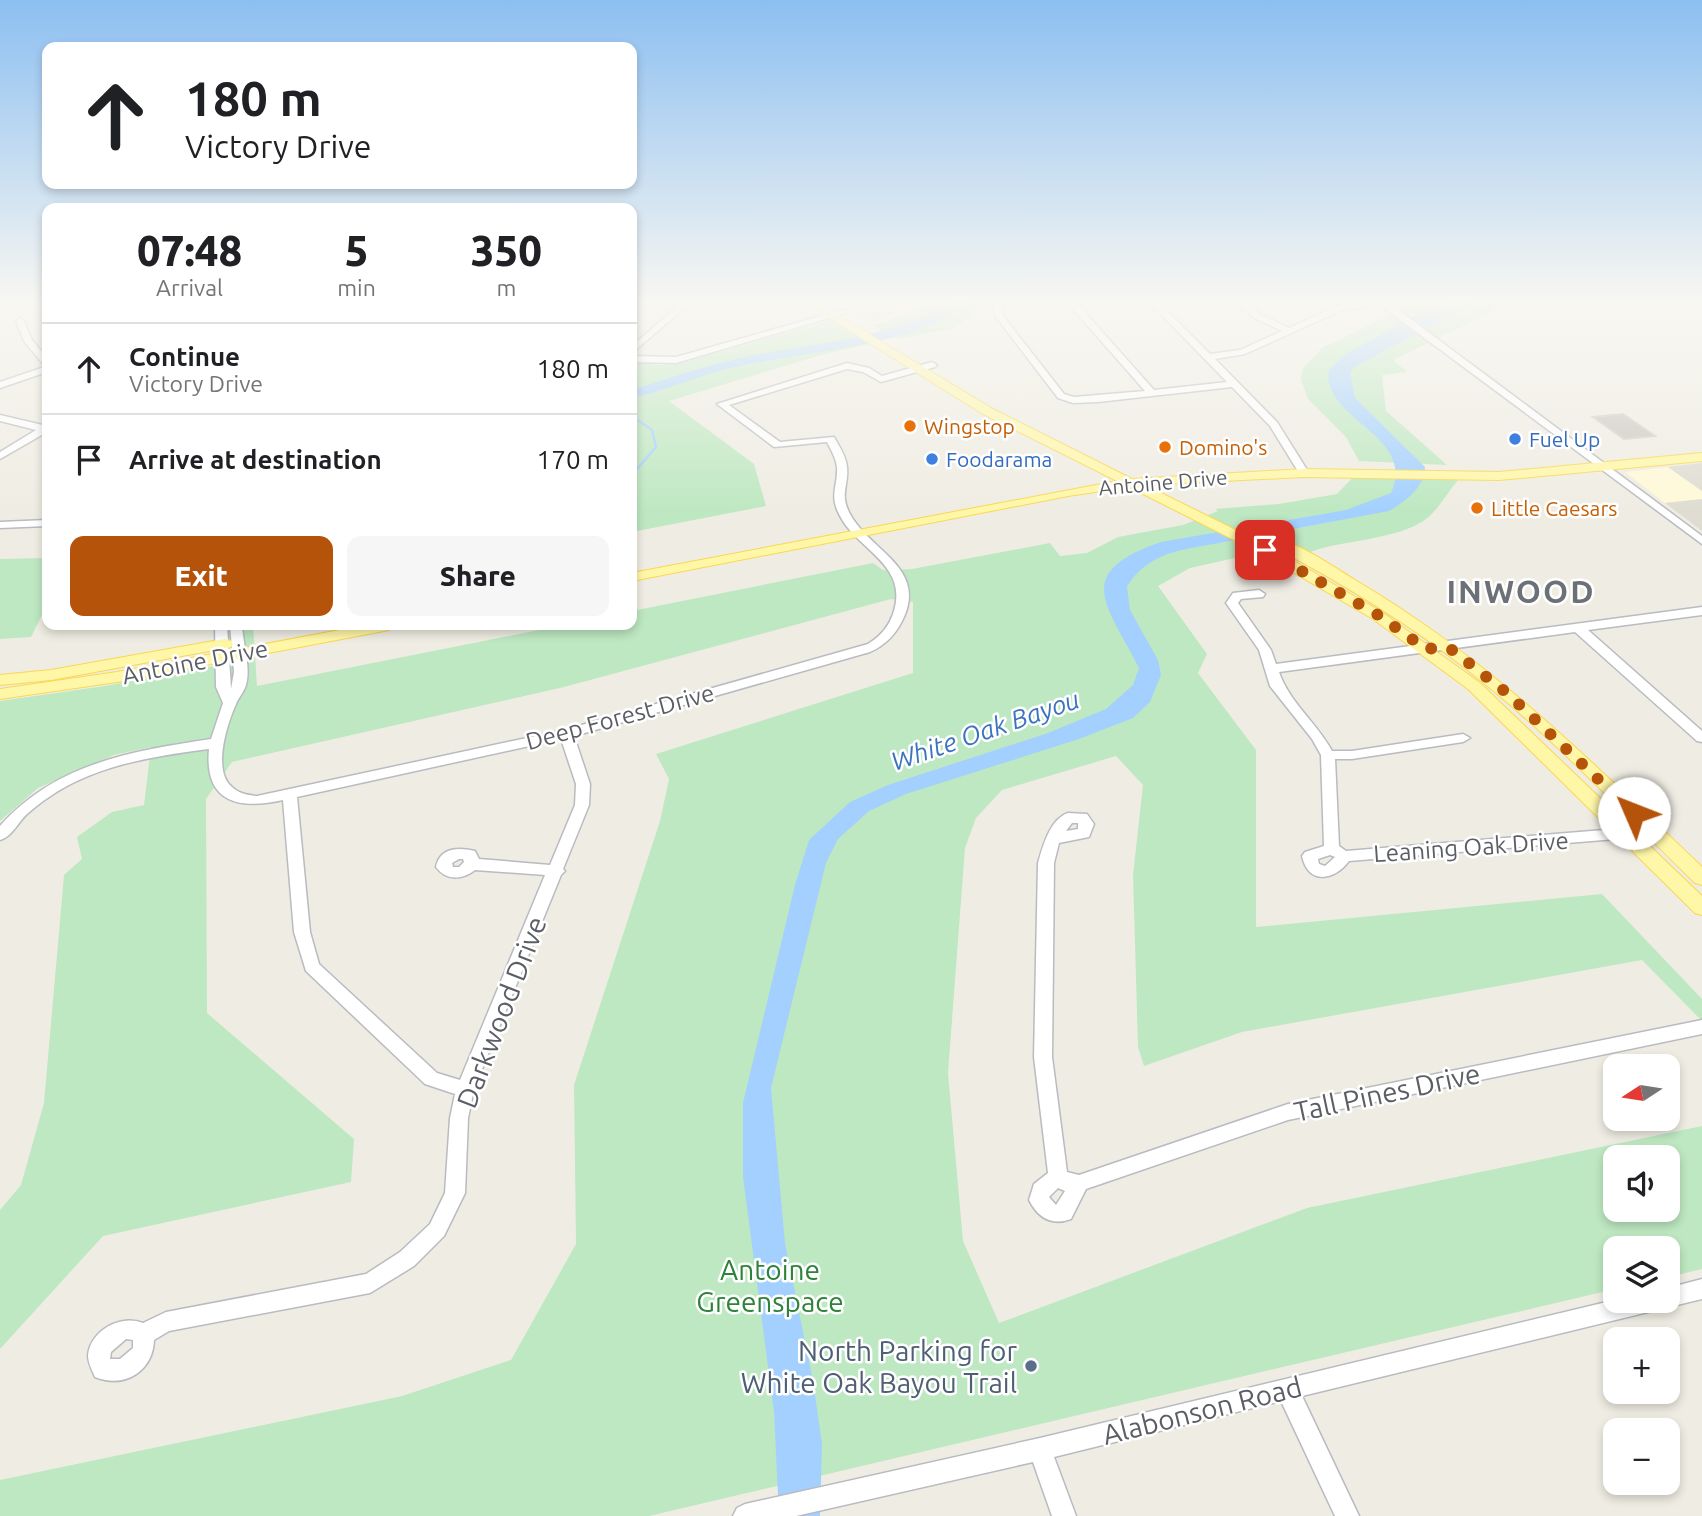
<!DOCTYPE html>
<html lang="en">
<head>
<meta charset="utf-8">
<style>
	body { margin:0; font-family:Ubuntu,sans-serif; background:#f6f6f6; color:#202124; height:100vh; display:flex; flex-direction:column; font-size:26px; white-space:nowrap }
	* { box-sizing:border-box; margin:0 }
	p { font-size:23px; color:#757577 }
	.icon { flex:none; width:38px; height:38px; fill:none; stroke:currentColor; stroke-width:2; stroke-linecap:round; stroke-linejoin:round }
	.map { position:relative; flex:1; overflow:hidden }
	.side { position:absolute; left:42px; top:203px; width:595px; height:427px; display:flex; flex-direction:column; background:#fff; border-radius:14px; box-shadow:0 4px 10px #0003 }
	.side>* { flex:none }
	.guide { position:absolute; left:42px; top:42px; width:595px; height:147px; border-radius:14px; box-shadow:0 4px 10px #0003; background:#fff; color:#202124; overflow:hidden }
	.needle { width:46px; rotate:258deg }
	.fabs { position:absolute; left:1603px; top:1054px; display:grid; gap:14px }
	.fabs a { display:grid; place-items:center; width:77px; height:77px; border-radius:14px; background:#fff; box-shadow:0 4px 10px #0003; font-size:35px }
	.pin { position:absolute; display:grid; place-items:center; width:60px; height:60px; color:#fff; margin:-30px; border-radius:14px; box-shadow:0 4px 10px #0006 }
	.me { position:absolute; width:77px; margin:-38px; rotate:314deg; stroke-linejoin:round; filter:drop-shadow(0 0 5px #0008) }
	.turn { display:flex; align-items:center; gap:24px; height:147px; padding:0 28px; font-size:32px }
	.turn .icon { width:91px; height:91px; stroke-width:2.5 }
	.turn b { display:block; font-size:49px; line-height:60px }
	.eta { display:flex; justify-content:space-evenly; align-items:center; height:119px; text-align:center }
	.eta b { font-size:42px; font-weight:800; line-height:49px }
	.button { display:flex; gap:14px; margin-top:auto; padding:14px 28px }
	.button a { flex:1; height:80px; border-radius:14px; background:#b45309; color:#fff; font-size:28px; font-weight:800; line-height:80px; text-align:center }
	.button a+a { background:#f6f6f6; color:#202124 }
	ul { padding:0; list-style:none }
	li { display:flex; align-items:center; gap:21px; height:91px; padding:0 28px; border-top:2px solid #e0e0e0 }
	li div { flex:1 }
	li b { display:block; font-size:26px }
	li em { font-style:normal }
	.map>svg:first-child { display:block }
	.commercial { fill:#fff9d8 }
	.education { fill:#dfddd2 }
	.green { fill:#bee8c1; fill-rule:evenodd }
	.water { fill:#a3d0ff }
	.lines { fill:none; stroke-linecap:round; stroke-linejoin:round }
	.stream { stroke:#a3d0ff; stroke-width:2.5 }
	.river { fill:#a3d0ff; fill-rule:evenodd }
	.building { fill:#cac7c0; stroke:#d4d0c1; stroke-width:2 }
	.minor-casing { stroke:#b8bbc0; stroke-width:3 }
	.major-casing { stroke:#fad752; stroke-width:2 }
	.minor { fill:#fff; fill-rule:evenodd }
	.major { fill:#fff7a8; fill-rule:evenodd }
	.route { stroke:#b45309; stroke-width:12; stroke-dasharray:0 21.6 }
	.food-dot { fill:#e8710a; stroke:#fff; stroke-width:2.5 }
	.shop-dot { fill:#3f7fe0; stroke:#fff; stroke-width:2.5 }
	.service-dot { fill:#5c6f8a; stroke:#fff; stroke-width:2.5 }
	.labels { text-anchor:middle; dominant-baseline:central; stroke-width:5; stroke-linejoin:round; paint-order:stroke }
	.far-food-label { font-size:21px; fill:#c56008; stroke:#fff; text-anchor:start }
	.far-shop-label { font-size:21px; fill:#366cbe; stroke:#fff; text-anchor:start }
	.far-street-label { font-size:21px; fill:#5b5f65; stroke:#fff }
	.street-label { font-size:24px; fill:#5b5f65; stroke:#fff }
	.water-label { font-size:26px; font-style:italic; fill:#3c73c1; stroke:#fff }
	.near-street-label { font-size:28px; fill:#5b5f65; stroke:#fff }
	.near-park-label { font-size:28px; fill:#2f8239; stroke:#fff }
	.near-service-label { font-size:28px; fill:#4e5e75; stroke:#fff; text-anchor:end }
	.district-label { font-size:32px; font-weight:bold; letter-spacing:2px; fill:#6c7177; stroke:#fff }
</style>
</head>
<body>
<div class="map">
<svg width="1702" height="1516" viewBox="0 0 1702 1516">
	<rect width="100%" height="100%" fill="#efede3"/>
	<polygon class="commercial" points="1668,467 1702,491 1702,499 1665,503 1625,472"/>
	<g class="education">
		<polygon points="835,300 920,300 912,307 871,322"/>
		<polygon points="1702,462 1702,491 1668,467 1702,463"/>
		<polygon points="1702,499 1702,531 1665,503"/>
	</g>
	<g class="green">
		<polygon points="931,300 995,300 984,304 954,328 897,339 873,326 910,313"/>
		<polygon points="1419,300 1499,300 1491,312 1393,360 1407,372 1382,375 1386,411 1447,465 1359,461 1346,437 1308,399 1301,379 1303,368 1322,348"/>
		<polygon points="831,320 869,344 821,355 669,401 754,464 766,506 632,532 632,461 635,459 632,436 632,362 657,365 682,363"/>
		<path d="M1354,476L1458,480C1448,492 1438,510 1426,519C1397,541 1340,539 1305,554L1289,546L1190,568L1158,586L1207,654L1198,673L1256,750V927L1602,894L1702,999V1021L1642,960L1242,1032L1144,1066L1138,1047L1133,875L1143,785L1116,756L1002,790L976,818L965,848L948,1073L963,1241L999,1323L1307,1208L1702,1126V1269L1668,1277V1248H1615V1289L649,1516H0V1480L402,1396L511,1360L576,1244L574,1085L660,821L669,779L656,754L913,673V602L891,599L564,687L232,762L206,799L207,1013L354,1139L351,1182L103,1236L0,1349V1210L21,1185L44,1103L64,875L82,859L77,837L112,812L144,805L151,747L114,755L38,788L0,821V701L105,686L246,660L243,625H253L257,686L564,625H632V611L873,563L883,570L912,569L1050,543L1060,556L1087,553L1118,537L1183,525L1218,511L1215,509L1279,504L1337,494ZM1615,1157H1668V1209H1615Z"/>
		<polygon points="47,558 47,605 31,637 0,639 0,559"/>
	</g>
	<path class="water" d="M1457,300H1479L1356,366L1350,372L1355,398L1425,467C1424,488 1406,501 1389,511L1181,550C1158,556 1139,566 1127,587L1130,610L1158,660L1161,675L1150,702L1133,718L1079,739L906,794L869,811L838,839L826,863L771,1088L785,1243L813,1381L822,1444L820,1516H779L774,1412L743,1177V1103L795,885L809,840L850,802L888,785L1048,733L1106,709L1133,685L1139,668C1107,604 1071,573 1161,542L1346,510L1391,493C1418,435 1321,420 1329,370L1346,354L1418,314Z"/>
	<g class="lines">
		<polyline class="stream" points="632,416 652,430 656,447 632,475"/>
		<path class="river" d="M957,300H971C923,346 799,352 735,367C700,375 667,390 632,398V390C669,378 707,365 745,357C816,342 893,339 957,300Z"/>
	</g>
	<polygon class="building" points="1623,414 1655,436 1624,439 1593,417"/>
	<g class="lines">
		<g class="minor-casing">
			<g id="minor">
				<polygon points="685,300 694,300 632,353 632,346"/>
				<polygon points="721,300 743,300 744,302 740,305"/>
				<polygon points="995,300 1003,300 1001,306 1004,317 1064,394 1074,397 1145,391 1065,300 1074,300 1154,390 1227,382 1147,300 1156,300 1210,354 1240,350 1282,331 1254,318 1235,300 1244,300 1260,314 1289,328 1337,306 1385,300 1702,536 1702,544 1380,305 1342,310 1245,354 1215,359 1277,422 1309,473 1304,476 1299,473 1270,426 1232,387 1098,402 1073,403 1058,398 996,317 993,306"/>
				<polygon points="842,310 849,312 676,363 632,362 632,356 676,357"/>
				<polygon points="20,318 24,321 32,340 47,358 47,366 44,365 24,341 16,321"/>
				<path d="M932,362L937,365L935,367L881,382L863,372L847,369L729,405L780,442L834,437C839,446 846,456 847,467C849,486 839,494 850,514C869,550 926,567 904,617C897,633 886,645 870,652L574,736L590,784L589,805L563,869L565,871L561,875L474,1089L468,1118L465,1193L444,1236L414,1266L370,1293L169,1331L154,1340C153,1371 125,1389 95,1377C92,1370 88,1363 88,1355C91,1330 121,1314 143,1323L166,1312L366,1274L400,1252L430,1224L445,1193L450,1118L455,1094L425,1084L306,971L294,932L283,800C239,810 204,803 209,749C155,756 95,765 49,797C41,802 34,808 27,814C18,822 12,837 0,840V826C56,763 132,751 211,739L223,703L216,687L215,625H227L231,689L234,672L230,625H242C243,644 251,667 246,685C244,692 238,698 236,704C227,724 212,771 232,787C239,794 248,795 257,796L564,730L868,644C881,636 890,625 894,611C908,563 856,550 839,514C829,494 838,487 837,467C836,458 831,450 827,442L774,447L717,404L847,363L869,368L882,376ZM561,739L576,784L575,805L550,865L479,859L475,851C459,847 440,847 436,867C446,881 462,880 475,870L545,875L460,1080L437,1073L319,964L310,932L297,797ZM459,859H463L464,862L459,867H453L452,863ZM126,1339L133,1340V1348L120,1359H110L111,1352Z"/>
				<polygon points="47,366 47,372 0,388 0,382"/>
				<polygon points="0,415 47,426 47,432 0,459 0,452 36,430 0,421"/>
				<polygon points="47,520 47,526 0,528 0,522"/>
				<path d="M1259,590L1265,594L1263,597L1241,599L1238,603L1271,650L1276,664L1702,607V615L1588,630L1702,731V742L1697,741L1575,632L1279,672C1289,702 1317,723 1332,751H1352L1463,734L1470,738L1463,742L1352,759H1335L1339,846L1346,851L1653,826L1660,831L1653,836L1349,861C1334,881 1308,885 1302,856L1305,852L1324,846L1321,755L1312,739L1270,686L1259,650L1226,603L1233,593ZM1330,855L1335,857L1325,866L1319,864L1318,859Z"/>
				<path d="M1068,813L1087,814L1094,824L1089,837L1059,843L1054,863L1052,1057L1067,1172L1079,1175L1288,1104L1702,1020V1034L1288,1120L1086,1189L1071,1219C1052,1226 1038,1218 1029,1200L1034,1184L1048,1173L1034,1057L1038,863C1043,846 1050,819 1068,813ZM1072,823H1078V829L1066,831ZM1058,1188L1065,1191L1056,1205L1049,1197Z"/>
				<polygon points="1702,1279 1702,1299 1302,1396 1359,1516 1335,1516 1281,1401 1054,1457 1076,1516 1052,1516 1033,1462 796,1516 733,1516 737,1508 745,1504 1040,1438 1615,1300 1668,1300 1668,1288"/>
			</g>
		</g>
		<g class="major-casing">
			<g id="major">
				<polygon points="800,300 813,300 991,408 1132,479 1304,469 1499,472 1702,453 1702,461 1499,480 1304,477 1145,485 1270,547 1383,613 1480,683 1702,896 1702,915 1695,913 1468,689 1373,619 1260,553 1129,487 1068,496 632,581 632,573 1117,481 983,414"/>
				<path d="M1275,538C1302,545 1331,565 1355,580C1488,658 1591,761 1702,867V885L1695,883C1623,813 1554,738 1475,676C1412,625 1342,583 1270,545L1268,542Z"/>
				<polygon points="366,625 397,625 389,630 117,682 0,699 0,689 117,672"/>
				<polygon points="225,639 231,641 233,644 231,647 51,680 0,685 0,675 51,670"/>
			</g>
		</g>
		<use href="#minor" class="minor"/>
		<use href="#major" class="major"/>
	</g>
	<linearGradient id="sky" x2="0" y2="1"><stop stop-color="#8cbff1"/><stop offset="0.59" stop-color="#f8f7f2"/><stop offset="1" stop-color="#f8f7f2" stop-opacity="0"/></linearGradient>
	<rect width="1702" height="512" fill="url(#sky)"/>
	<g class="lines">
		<polyline class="route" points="1265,550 1378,615 1426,649 1445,647 1452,650 1507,693 1634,813"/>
	</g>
	<g class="food-dot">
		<circle cx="910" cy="426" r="7"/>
		<circle cx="1165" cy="447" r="7"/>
		<circle cx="1477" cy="508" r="7"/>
	</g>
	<g class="shop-dot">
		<circle cx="1515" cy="439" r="7"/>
		<circle cx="932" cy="459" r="7"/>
	</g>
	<circle class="service-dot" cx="1031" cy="1366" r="7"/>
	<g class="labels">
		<g class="far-food-label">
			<text x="924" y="426">Wingstop</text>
			<text x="1179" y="447">Domino's</text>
			<text x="1491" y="508">Little Caesars</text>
		</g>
		<g class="far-shop-label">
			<text x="1529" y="439">Fuel Up</text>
			<text x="946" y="459">Foodarama</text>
		</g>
		<g class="far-street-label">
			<text transform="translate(1163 482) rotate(-5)">Antoine Drive</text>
		</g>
		<g class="street-label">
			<text transform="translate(195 662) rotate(-11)">Antoine Drive</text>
			<text transform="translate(620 717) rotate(-15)">Deep Forest Drive</text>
			<text transform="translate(1471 847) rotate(-4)">Leaning Oak Drive</text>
		</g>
		<g class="water-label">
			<text transform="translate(985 730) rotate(-19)">White Oak Bayou</text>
		</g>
		<g class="near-street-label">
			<text transform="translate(501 1012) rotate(-69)">Darkwood Drive</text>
			<text transform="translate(1387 1092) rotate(-12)">Tall Pines Drive</text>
			<text transform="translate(1202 1410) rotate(-14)">Alabonson Road</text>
		</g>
		<g class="near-park-label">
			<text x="770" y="1269">Antoine<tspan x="770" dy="32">Greenspace</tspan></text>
		</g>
		<g class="near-service-label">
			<text x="1017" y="1350">North Parking for<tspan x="1017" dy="32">White Oak Bayou Trail</tspan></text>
		</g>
		<g class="district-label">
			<text x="1521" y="591">INWOOD</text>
		</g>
	</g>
</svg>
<div class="fabs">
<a><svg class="needle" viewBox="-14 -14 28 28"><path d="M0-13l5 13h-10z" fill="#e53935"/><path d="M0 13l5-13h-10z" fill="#757577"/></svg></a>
<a><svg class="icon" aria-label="sound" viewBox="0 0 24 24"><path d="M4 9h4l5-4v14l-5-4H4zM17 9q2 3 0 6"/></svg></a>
<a><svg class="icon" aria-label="layers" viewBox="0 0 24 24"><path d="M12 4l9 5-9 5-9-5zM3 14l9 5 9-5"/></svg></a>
<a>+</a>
<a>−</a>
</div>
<div class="pin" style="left:1265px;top:550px;background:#d93025"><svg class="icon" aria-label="arrive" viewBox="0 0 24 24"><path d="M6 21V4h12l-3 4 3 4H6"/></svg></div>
<svg class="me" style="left:1634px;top:813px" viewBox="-20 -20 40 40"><circle r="19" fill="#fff"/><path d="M0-13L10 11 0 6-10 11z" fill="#b45309"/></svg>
<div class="guide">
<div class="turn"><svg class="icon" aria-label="ahead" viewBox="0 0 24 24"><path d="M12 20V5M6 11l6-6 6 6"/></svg><div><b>180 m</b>Victory Drive</div></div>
</div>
<section class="side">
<div class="eta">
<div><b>07:48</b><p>Arrival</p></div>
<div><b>5</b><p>min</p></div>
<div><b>350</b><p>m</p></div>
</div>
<ul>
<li><svg class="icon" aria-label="ahead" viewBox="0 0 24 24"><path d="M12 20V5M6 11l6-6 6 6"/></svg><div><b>Continue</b><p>Victory Drive</p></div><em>180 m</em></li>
<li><svg class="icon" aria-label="arrive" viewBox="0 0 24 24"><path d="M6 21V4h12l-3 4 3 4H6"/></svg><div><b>Arrive at destination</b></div><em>170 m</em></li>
</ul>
<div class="button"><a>Exit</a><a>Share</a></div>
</section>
</div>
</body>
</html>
